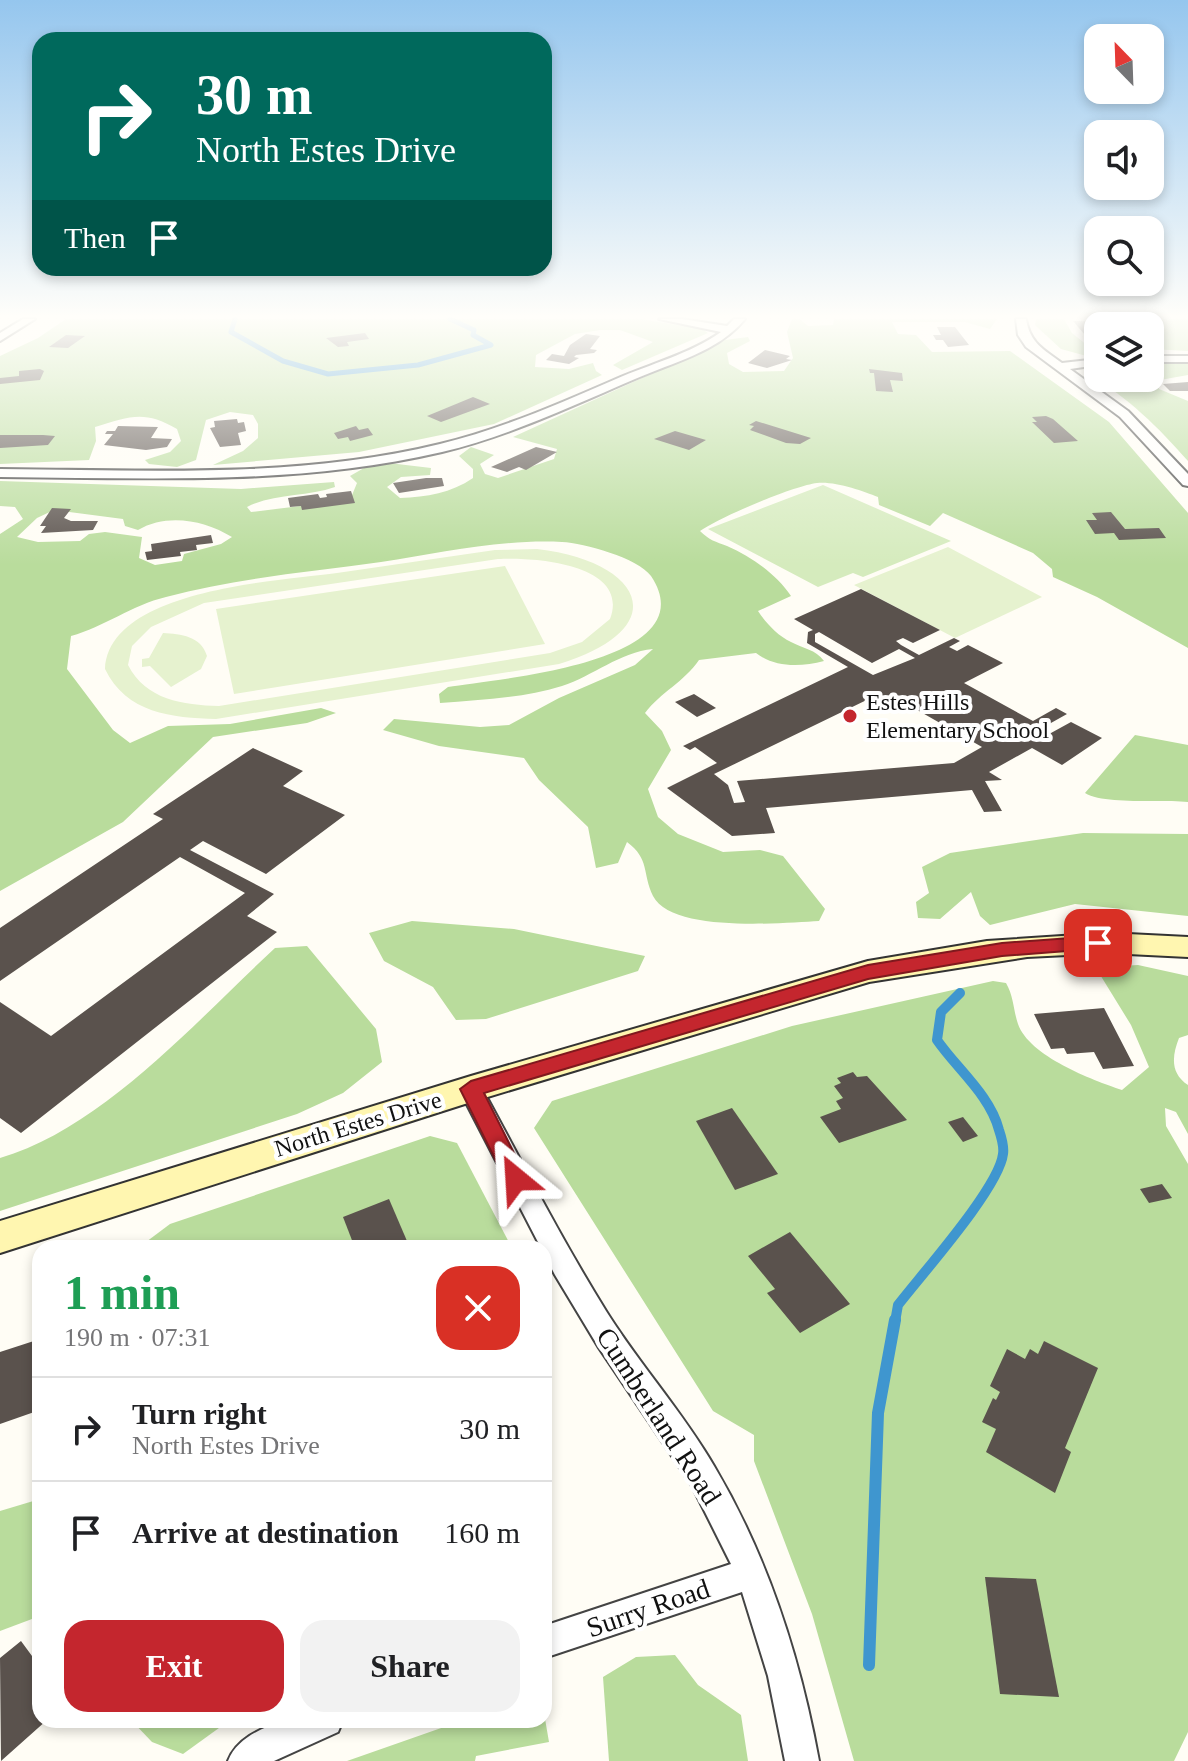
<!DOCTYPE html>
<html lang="en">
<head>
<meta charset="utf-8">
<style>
	body { margin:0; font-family:Georgia,serif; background:#f2f2f2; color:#202124; height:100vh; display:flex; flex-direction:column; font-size:30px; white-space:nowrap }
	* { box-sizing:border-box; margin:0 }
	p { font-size:26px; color:#757577 }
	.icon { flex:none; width:44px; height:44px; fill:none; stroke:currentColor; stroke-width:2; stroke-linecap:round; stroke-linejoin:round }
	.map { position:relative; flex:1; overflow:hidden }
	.sheet { position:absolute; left:32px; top:1240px; width:520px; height:488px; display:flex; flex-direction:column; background:#fff; border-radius:24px; box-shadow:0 4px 12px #0003 }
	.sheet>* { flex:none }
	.guide { position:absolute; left:32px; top:32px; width:520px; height:244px; border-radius:24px; box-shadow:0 4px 12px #0003; background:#00695c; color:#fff; overflow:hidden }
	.needle { width:52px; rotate:337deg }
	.buttons { position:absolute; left:1084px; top:24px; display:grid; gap:16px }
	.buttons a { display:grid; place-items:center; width:80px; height:80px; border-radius:16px; background:#fff; box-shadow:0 4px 12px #0003; font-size:40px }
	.pin { position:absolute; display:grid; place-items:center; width:68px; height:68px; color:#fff; margin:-34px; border-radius:16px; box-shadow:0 4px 12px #0006 }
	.me { position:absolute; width:88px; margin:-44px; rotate:333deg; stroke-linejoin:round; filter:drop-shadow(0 0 6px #0008) }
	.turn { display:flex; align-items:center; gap:28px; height:168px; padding:0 32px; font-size:36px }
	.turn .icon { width:104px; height:104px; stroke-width:2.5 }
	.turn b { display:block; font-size:56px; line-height:68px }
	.then { display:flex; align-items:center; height:76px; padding:0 32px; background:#0003; gap:16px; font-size:30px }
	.round { display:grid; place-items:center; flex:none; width:84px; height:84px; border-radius:24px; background:#f2f2f2 }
	.head { display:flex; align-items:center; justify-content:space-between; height:136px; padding:0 32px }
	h1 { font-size:48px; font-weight:700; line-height:60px; color:#1e9e55 }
	.primary-button { display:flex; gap:16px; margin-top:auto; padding:16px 32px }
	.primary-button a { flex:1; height:92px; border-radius:24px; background:#c4262e; color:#fff; font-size:32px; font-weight:700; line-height:92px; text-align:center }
	.primary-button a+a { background:#f2f2f2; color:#202124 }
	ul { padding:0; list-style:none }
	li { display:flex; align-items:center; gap:24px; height:104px; padding:0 32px; border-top:2px solid #e0e0e0 }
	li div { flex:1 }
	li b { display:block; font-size:30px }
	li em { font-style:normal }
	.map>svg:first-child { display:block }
	.green { fill:#d5ebbd }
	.forest { fill:#b9dc9c; fill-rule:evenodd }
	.pitch { fill:#e6f2cf; fill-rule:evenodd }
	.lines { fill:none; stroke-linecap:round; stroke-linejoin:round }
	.stream-far2 { stroke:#3f96cf; stroke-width:5 }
	.stream-far1 { stroke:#3f96cf; stroke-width:10 }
	.stream { stroke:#3f96cf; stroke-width:12 }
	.building { fill:#5a524d; fill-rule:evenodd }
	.street-casing { stroke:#444; stroke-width:4 }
	.secondary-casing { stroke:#333; stroke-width:4 }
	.street { fill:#fff; fill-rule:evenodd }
	.secondary { fill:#fff6b0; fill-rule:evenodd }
	.route { fill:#c4262e; stroke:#7f191e; stroke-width:2 }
	.poi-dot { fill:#c4262e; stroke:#fff; stroke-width:3 }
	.labels { text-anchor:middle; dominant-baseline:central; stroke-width:8; stroke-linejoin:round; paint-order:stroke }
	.poi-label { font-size:24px; fill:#111; stroke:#fff; text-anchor:start }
	.street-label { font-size:24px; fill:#111; stroke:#fff }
	.near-street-label { font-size:28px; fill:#111; stroke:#fff }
</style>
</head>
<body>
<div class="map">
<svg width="1188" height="1761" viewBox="0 0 1188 1761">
	<rect width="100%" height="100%" fill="#fffdf5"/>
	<polygon class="green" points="823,485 951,541 863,577 853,573 818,587 708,529"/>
	<g class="forest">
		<path d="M66,319H641L702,329L708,333L622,370L613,365L653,342L620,330H600L575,334L536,355L535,367L569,369L593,363L596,371L602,375L494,424L359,452L213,465L243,451L258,438V424L253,415L230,412L206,420L196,460L177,467L149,464L145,460L170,452L181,441L177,429C145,410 130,416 95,427L96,441L89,460L0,464V356L38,338Z"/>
		<path d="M792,319H800L808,326L833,325L834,319H997L990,329L965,322H892L898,334L916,335L932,352L1010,351L1109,422L1188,513V648L1097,597L1053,577L1052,569L1033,553L943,513L930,526L879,505L878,497C863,491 835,481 817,483C793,486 720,517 700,531C709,540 716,542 727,546C752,557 776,574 791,596L758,611C766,623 777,635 791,642C804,649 815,649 824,661C801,667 775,668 756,653L699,660C684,682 661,692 645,713L662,731L671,750L648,789L658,817L678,834L723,852L760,850L783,856L825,909L819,921C782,923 672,933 653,896C642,873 650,859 627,842L618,863L596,868L588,827L539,780L524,758L439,746L383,730L394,719L480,727L509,725L559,698L635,665L653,649C620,652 593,676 562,686C523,698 481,700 440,703L439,694L448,687C495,679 709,663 651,576C638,558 584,543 562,542C501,539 441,553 381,562C310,572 236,578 166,597C132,605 104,627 71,636L67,669L113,730L130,743L168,726L230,724L321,708L336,713L307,723L213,737L123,822L0,891V534L23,519L15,507L0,506V481L241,489L334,482L335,487C307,497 274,493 247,507L251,512L350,500L357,483L350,476L364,468L389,463L431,468L430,475L401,477L387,487L400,498C427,497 451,493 473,478V469L459,456L471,447L494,455L480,464L485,474L498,478L554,459L557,449L513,437L725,340L748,337L750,341L727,353L729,364L743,372L784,371L793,358L787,332ZM54,510L123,519L125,526L138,530C167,513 204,520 232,537L221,544L184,554L182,561L155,565L139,558L142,537L105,532L89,534L80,541L38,542L17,537L37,518Z"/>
		<polygon points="1036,319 1064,319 1072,333 1098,354 1094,358 1061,349 1035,325"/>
		<polygon points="1102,319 1188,319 1188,351 1150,349 1150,326 1122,326"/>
		<path d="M1188,363V375L1160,380L1159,389L1188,401V461C1158,427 1129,398 1089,375L1088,369L1098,368V378H1150V364Z"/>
		<path d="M1135,735L1188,745V802C1160,799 1105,805 1085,793Z"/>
		<polygon points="1083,833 1188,834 1188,916 1075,904 990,925 980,916 971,892 940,919 918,918 916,902 929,893 922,867 950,853"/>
		<polygon points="412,921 514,929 645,956 638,971 486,1019 456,1020 433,987 384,961 369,933"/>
		<path d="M307,946L376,1029L382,1062L343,1093L297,1114L0,1211V1158C103,1128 197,1020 275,948Z"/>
		<path d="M1138,965L1188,976V1035L1179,1038C1172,1056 1170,1073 1188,1085V1134L1176,1112L1165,1108L1166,1126L1188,1164V1732L1174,1761H854L812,1614L754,1461V1435L713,1411L534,1128L552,1101L792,1026L993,981L1006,983C1014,997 1013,1009 1018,1024C1029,1056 1092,1080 1122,1090L1149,1067L1131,1025L1099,973L1103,967Z"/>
		<polygon points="430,1136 457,1143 512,1248 138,1248 170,1224"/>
		<polygon points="40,1499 40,1616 0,1631 0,1511"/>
		<polygon points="675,1655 698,1685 741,1715 748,1761 609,1761 603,1677 636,1657"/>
		<polygon points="544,1713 549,1742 476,1756 475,1761 347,1761 464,1720 544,1720"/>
		<polygon points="131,1720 230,1720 183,1754 152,1742"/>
	</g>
	<g class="pitch">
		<polygon points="948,547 1042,597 955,638 854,585"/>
		<path d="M537,549C641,561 678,627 559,664L216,719C172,718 126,713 105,669C109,589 278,581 337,573C390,565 442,558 495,550ZM498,559C532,557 631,563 610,619L582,642L550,653L219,706C183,705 146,700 128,665L132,646L151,627L204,603Z"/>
		<polygon points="505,566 545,644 234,694 216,609"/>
		<path d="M163,633C181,634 201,636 207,656L201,669L171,687L150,666L142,667V659L149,658Z"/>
	</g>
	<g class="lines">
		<polyline class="stream-far2" points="235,319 231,332 283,361 328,374 418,365 491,345 473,335 474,330 450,319"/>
		<path class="stream-far1" d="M895,1322L898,1305C921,1275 999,1188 1003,1154C1004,1148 1001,1136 999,1130C990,1095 957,1069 937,1040L941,1012L960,993"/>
		<polyline class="stream" points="869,1665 878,1413 895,1320"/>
	</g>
	<g class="building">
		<polygon points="1073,321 1094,321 1098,325 1098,342 1091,342"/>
		<polygon points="937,327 955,327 969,345 948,347 943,340 936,340 933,335 941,335"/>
		<polygon points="365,333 369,339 347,342 349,346 338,347 326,338"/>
		<polygon points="586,334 600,336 590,349 597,350 594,353 576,355 574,357 579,358 569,364 546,360 552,354 564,356 570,345"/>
		<polygon points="66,335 85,336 68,348 49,347"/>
		<polygon points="765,350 790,356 786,359 792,360 767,368 748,363"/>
		<polygon points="40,369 44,371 40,380 0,384 0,378 19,376 19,371"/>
		<polygon points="869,369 902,373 903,381 890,380 893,392 876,391 874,373 870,373"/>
		<polygon points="1188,382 1188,391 1170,391 1163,384"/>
		<polygon points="473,397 490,404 441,422 427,416"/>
		<polygon points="1046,416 1053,419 1078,441 1054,443 1032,422 1037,422 1032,417"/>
		<polygon points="237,419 238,423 244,422 246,431 238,433 241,445 220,447 210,428 215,427 214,421"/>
		<polygon points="756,421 811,438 800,444 786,443 750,430 754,426 749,425"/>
		<polygon points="118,426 158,427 151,438 172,439 167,447 146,450 104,445 113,434 105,434 107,431 115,431"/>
		<polygon points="356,426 359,430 368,428 373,435 350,441 348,437 338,439 334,433"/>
		<polygon points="675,431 706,440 689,450 654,439"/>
		<polygon points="0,435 43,435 55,436 48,445 0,448"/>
		<polygon points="536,447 557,452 526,470 519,467 507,472 491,467"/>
		<polygon points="426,478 442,478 444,486 399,493 393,483"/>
		<polygon points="351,491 355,503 302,510 301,506 290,507 288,498 318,494 320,498 327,497 326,494"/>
		<polygon points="52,508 71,509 64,518 71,521 98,521 93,530 41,533 46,526 40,526"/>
		<polygon points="1111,512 1125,529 1159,528 1166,538 1119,540 1114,533 1095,534 1086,520 1097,520 1092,513"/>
		<polygon points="211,535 213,543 196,545 197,550 180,552 181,556 147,560 145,552 152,551 151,544"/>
		<path d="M861,589L940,630L913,643L903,638L896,641L901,645L919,655L954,638L960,641L949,647L957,651L968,645L1003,663L964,683L1033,721L1056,708L1067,714L1042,728L1051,733L1071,722L1102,738L1062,765L1032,748L989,772L1002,780L985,781L1002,811L984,812L972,790L766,808L775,833L732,836L667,788L717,763L695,747L690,750L683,746L848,667L807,643L808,632L813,630L794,619ZM819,632L872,663L899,649L915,658L873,675L815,642V634ZM879,694L892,701L898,699L982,747L954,763L737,781L745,802L734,803L728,785L714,774Z"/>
		<polygon points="694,694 716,708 697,717 675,702"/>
		<polygon points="253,748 303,771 283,786 345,815 266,874 203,841 190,850 274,894 247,916 277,932 21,1133 0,1118 0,1002 51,1036 245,893 180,857 0,981 0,928 163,819 153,814"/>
		<polygon points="1104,1008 1134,1066 1103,1069 1094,1052 1067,1054 1064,1048 1051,1049 1034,1014"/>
		<polygon points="853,1072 857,1077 867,1076 907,1120 839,1143 820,1117 841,1109 836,1101 843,1098 834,1086 841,1083 837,1078"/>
		<polygon points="732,1108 778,1174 735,1190 696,1121"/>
		<polygon points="963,1117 978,1136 963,1142 948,1122"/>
		<polygon points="1162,1184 1172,1198 1149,1203 1140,1189"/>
		<polygon points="389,1199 410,1248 355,1248 343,1217"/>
		<polygon points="790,1232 850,1304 800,1333 767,1293 775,1289 748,1256"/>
		<polygon points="40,1339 40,1410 0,1424 0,1352"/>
		<polygon points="1044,1341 1098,1368 1065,1448 1071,1452 1055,1493 986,1452 996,1429 982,1422 993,1398 996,1400 1000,1392 990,1386 1007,1349 1025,1359 1030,1349 1038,1354"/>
		<polygon points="985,1577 1036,1579 1059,1697 1000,1694"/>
		<polygon points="21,1641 32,1656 40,1650 40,1720 47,1720 1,1761 0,1658"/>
	</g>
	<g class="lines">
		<g class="street-casing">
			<g id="street">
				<polygon points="23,319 35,319 0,341 0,333"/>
				<path d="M659,319H682L727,326L734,319H745C718,352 674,362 635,379C572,406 509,436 442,452C297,486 148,478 0,477V469C146,470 297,479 440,444C501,429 559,404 616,379C650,364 690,354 721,332Z"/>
				<path d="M1016,319H1026C1030,343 1043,349 1062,363L1098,359V365L1070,369L1128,411L1188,474V486L1183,485L1120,417L1026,347L1018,335Z"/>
				<rect x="1150" y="356" width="38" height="6"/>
				<path d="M471,1080L479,1083C521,1160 560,1237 606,1311C639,1364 682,1411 714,1466C768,1557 800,1657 819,1761H785L768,1676L742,1592L544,1658V1626L731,1564L692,1486L599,1348L555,1275L459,1089L463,1083Z"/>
				<path d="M283,1720H343L338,1732L274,1761H228C237,1738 261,1729 283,1720Z"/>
			</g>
		</g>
		<g class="secondary-casing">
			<polygon id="secondary" points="1108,933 1188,937 1188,957 1108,953 1027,957 869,982 471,1102 0,1253 0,1221 471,1076 868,961 987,941"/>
		</g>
		<use href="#street" class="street"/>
		<use href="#secondary" class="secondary"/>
	</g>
	<linearGradient id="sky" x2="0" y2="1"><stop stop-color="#95c6ee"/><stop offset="0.56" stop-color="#fffefa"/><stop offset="1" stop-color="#fffefa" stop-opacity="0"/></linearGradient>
	<rect width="1188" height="565" fill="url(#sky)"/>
	<polygon class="route" points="1098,936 1107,943 1105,948 1002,956 868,979 484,1093 527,1179 524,1185 508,1185 460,1089 471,1081 868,965 1002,943"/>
	<circle class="poi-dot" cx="850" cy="716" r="8"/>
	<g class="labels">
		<g class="poi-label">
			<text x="866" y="702">Estes Hills<tspan x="866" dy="28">Elementary School</tspan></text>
		</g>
		<g class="street-label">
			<text transform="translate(358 1124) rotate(-17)">North Estes Drive</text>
		</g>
		<g class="near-street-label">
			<text transform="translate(659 1416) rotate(57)">Cumberland Road</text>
			<text transform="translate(648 1608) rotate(-19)">Surry Road</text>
		</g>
	</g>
</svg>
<div class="buttons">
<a><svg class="needle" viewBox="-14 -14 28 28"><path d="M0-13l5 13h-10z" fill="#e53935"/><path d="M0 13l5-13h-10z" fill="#757577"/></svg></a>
<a><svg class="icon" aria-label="sound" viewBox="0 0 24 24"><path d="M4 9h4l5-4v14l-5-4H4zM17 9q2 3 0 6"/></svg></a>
<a><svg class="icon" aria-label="search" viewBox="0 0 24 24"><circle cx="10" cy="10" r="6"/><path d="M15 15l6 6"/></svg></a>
<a><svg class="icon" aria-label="layers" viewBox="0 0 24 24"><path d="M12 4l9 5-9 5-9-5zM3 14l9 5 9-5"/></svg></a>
</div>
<div class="pin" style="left:1098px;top:943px;background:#d93025"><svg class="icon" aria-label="arrive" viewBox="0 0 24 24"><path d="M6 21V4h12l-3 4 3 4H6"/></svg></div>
<svg class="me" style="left:516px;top:1179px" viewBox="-20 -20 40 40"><path d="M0-17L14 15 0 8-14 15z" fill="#c4262e" stroke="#fff" stroke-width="4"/></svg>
<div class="guide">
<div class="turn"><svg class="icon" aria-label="right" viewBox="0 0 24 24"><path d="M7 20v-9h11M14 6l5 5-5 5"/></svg><div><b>30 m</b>North Estes Drive</div></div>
<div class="then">Then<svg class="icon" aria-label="arrive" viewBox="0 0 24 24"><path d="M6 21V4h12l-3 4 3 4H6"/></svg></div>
</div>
<section class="sheet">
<div class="head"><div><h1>1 min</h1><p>190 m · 07:31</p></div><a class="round" style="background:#d93025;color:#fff"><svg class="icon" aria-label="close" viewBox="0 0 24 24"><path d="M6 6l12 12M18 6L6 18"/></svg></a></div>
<ul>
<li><svg class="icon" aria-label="right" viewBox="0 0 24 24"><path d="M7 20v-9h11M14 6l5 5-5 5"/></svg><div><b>Turn right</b><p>North Estes Drive</p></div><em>30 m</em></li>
<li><svg class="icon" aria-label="arrive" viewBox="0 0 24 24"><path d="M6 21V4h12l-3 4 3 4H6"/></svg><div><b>Arrive at destination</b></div><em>160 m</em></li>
</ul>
<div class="primary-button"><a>Exit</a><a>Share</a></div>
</section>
</div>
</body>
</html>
